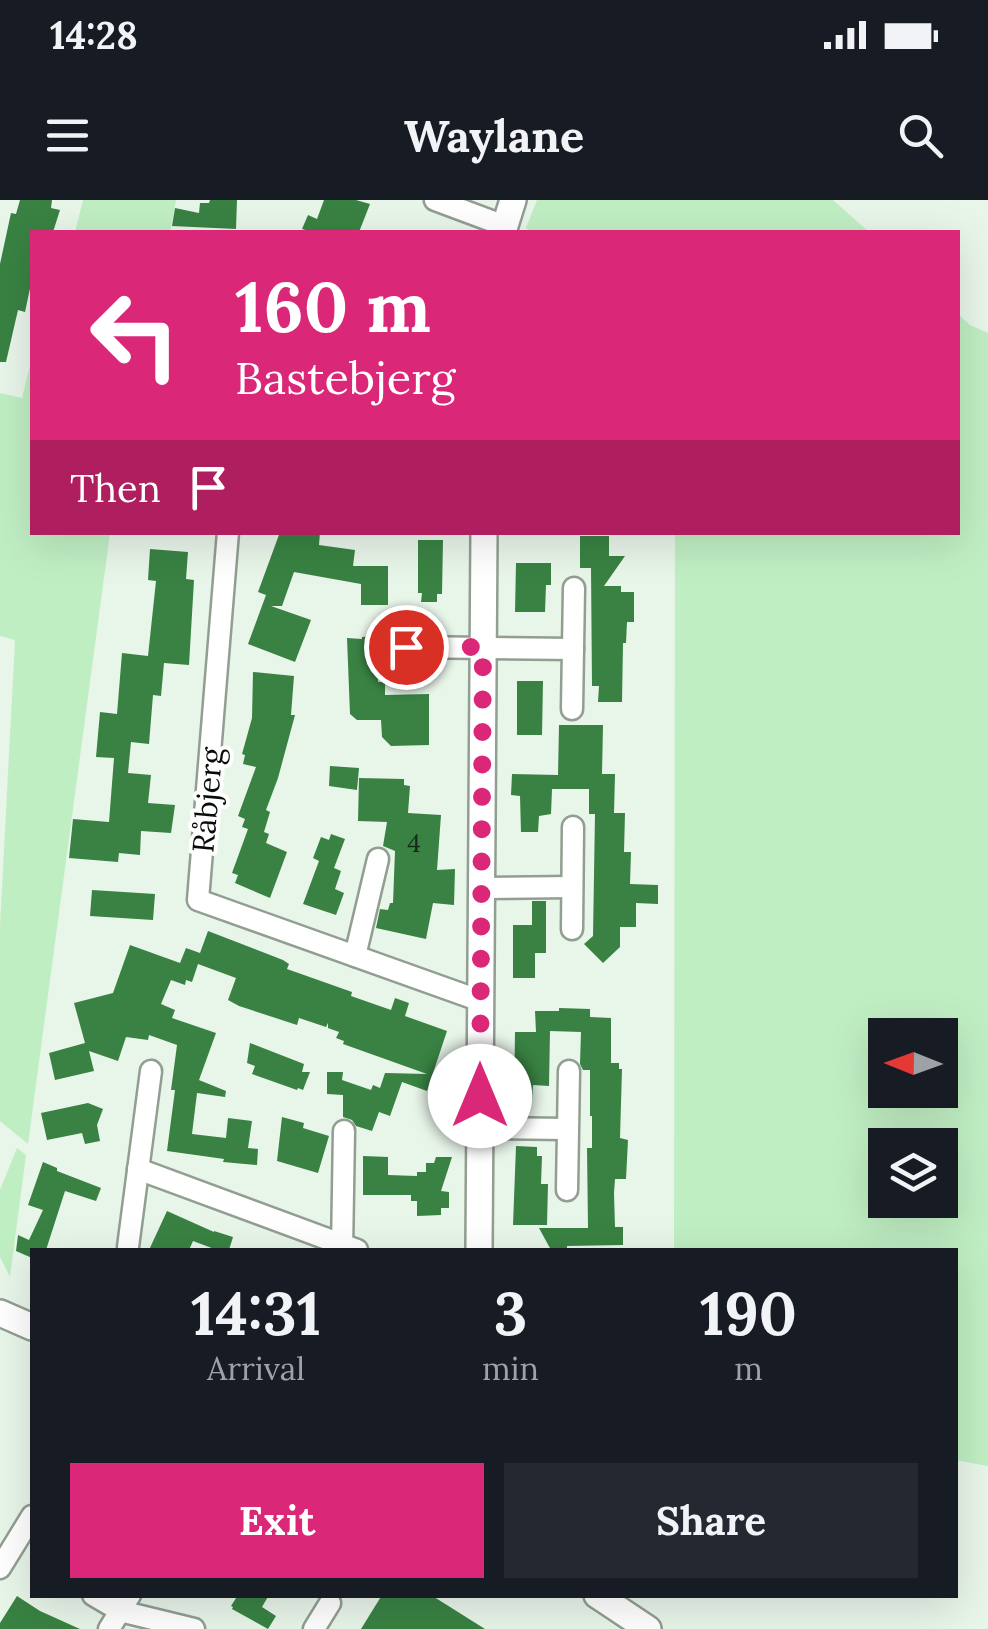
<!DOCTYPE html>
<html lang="en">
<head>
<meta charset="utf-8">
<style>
	body { margin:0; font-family:Lora,serif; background:#242831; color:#f1f3f6; height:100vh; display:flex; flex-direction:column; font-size:38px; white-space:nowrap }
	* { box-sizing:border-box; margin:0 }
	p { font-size:32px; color:#9ea1a6 }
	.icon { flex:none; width:55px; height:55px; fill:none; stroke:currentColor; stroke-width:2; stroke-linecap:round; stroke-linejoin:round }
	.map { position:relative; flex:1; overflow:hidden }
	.drawer { position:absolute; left:30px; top:1048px; width:928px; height:350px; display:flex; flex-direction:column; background:#171b24; border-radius:0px; box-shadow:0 10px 40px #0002 }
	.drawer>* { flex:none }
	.top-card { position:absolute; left:30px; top:30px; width:930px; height:305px; border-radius:0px; box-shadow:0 10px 40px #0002; background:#db2777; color:#fff; overflow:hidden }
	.needle { width:65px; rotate:271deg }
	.buttons { position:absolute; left:868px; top:818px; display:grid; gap:20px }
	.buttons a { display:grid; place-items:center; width:90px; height:90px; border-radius:0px; background:#171b24; box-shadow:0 10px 40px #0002; font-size:50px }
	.pin { position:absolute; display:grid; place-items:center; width:85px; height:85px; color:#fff; margin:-42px; border:5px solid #fff; border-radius:50%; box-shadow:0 2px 10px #0007 }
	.me { position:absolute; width:110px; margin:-55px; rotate:0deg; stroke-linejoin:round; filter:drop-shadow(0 0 8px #0008) }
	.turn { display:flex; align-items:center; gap:35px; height:210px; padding:0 40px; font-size:45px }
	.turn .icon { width:130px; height:130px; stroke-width:2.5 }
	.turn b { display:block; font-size:70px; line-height:85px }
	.then { display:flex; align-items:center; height:95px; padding:0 40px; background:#0003; gap:20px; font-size:38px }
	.eta { display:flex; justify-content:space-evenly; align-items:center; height:170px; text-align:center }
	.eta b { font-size:60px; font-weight:700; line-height:70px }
	.button { display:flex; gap:20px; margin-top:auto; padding:20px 40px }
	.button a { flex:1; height:115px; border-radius:0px; background:#db2777; color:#fff; font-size:40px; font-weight:700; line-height:115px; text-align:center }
	.button a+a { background:#242831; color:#f1f3f6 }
	.status { display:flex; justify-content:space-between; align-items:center; height:70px; padding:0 50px; background:#171b24; direction:ltr }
	.status svg { height:28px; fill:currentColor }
	header { display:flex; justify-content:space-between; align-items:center; height:130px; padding:0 40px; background:#171b24; font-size:45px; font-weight:700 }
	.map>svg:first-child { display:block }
	.green { fill:#c0eec3; fill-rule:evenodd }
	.building { fill:#398243 }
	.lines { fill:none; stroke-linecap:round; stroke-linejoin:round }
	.minor-casing { stroke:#929e92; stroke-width:25 }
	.tertiary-casing { stroke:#929e92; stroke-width:30 }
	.minor { stroke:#fff; stroke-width:20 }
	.tertiary { stroke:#fff; stroke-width:25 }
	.route { stroke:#db2777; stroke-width:18; stroke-dasharray:0 32.4 }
	.labels { text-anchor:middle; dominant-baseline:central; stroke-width:8; stroke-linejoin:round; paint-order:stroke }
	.number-label { font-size:25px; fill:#152a18 }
	.street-label { font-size:30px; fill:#090d09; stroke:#fefefe }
</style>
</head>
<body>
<div class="status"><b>14:28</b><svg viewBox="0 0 49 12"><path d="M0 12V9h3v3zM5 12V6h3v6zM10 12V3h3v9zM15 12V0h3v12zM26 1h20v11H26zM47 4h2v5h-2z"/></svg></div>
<header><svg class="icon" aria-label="menu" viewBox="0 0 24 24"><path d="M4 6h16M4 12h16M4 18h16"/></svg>Waylane<svg class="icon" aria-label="search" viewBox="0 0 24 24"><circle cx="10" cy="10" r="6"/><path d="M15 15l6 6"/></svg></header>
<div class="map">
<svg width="988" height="1429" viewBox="0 0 988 1429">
	<rect width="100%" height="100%" fill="#e8f5e9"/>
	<g class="green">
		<polygon points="83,0 176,0 170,32 75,32"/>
		<polygon points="537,0 833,0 869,32 531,32 526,28"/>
		<path d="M958,114L970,125L988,133V1266L955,1260V1050H674L675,333L958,332ZM885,835H940V890H885ZM940,945V1000H885V945Z"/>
		<polygon points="32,157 32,332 110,333 28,944 0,921 0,726 15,440 0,436 0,193 22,198"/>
		<polygon points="17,948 26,955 10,1077 0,1057 0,990"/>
	</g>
	<g class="building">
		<polygon points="20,0 52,0 51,8 60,10 53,32 32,32 32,79 25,112 18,110 6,162 0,162 0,64 11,13 16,14"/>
		<polygon points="210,0 237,0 236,29 172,26 175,8 199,13 200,3 209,3"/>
		<polygon points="324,0 356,0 370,4 359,32 312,32 302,29 308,15 317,19"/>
		<polygon points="280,332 320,332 319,345 355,350 353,366 388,366 388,405 361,405 361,384 294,372 282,406 271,406 311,420 295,462 248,444 266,395 258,392"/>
		<polygon points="580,336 609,336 609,356 625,356 604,386 621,386 621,392 634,392 634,422 627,422 626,443 623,443 622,502 598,502 599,486 592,486 591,368 580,368"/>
		<polygon points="418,340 443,340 442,394 437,394 437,402 421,402 422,393 418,393"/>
		<polygon points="150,349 188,352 186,379 194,380 189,465 164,463 161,496 153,495 149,544 131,542 128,573 151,575 148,603 175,605 171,633 141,631 140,655 119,653 118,662 69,658 73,619 109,622 114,558 96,557 100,512 117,514 122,453 148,456 156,381 148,380"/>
		<polygon points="516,363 551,363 551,385 546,385 545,412 515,412"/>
		<polygon points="377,436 378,482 385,482 385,495 429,494 429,545 391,546 382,537 381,520 357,520 350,514 347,438 362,439 362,437"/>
		<polygon points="253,472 294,476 291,515 295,515 278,578 266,610 270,612 264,632 269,634 266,643 287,652 270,698 235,683 238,675 232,673 248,629 242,627 245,619 238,616 256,567 243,564 245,555 242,554 252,518"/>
		<polygon points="517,481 543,481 542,535 517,535"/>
		<polygon points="559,525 603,525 602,574 615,574 614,613 625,613 624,652 631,652 630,684 658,685 658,704 636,703 636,727 620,727 620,747 603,763 584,744 593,736 595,614 589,614 589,589 552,589 551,614 539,616 538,632 521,632 520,596 511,595 512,574 558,575"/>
		<polygon points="330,566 359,568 357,590 329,586"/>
		<polygon points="359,578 404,579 404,585 410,586 408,613 441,615 437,670 455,669 454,705 433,703 426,739 376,728 380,709 388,710 390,703 393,703 395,651 383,646 387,622 358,621"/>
		<polygon points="331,634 345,639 334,668 341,671 335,689 344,693 336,715 303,704 319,661 313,658 321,637 329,640"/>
		<polygon points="92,690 155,694 153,720 90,716"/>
		<polygon points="532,701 546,701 546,753 535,753 535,778 513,778 513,725 532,725"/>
		<polygon points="208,731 283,760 289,764 287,769 352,792 351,796 391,810 395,798 409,803 405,816 447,831 427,891 402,882 390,916 379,912 372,931 356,926 352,920 343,917 343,895 327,894 327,872 343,872 342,880 371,890 373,885 380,888 385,873 427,874 343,844 344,841 336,838 339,832 328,828 328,823 326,827 299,818 297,825 239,806 228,800 236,778 198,764 192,782 186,780 185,785 171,780 161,804 175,810 172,818 216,833 199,880 226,891 225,897 197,893 192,934 226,938 228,918 252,921 248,948 258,949 257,965 223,962 224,959 167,951 175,890 171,890 177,845 149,835 148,840 126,837 118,861 89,851 94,871 55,880 49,853 85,843 74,803 113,793 130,745 180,763 186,748 200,753"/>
		<polygon points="559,808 590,809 590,817 611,818 611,863 619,863 619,869 622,869 620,938 628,940 626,979 615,979 614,993 615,1027 623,1027 623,1045 567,1046 567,1050 551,1050 539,1028 588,1028 587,948 592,948 592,916 590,916 590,870 583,870 580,864 581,832 550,831 549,886 533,885 532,902 514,902 515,832 536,832 535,811 559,811"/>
		<polygon points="250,843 304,864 302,872 310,872 303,890 298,888 297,890 252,874 255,866 247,863"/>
		<polygon points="88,903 103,909 97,925 100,941 85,944 82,933 47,940 41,913"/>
		<polygon points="282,917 304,923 303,928 329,936 318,973 277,961"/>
		<polygon points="516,946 537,947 537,956 542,956 541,984 548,984 547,1025 513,1025"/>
		<polygon points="363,956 388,957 388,975 417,976 417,972 426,972 426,963 434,963 436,957 452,957 441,991 449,992 449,1008 441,1008 441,1015 417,1016 417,1001 411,1001 411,995 363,995"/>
		<polygon points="43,962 57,968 57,971 101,988 96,1001 65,991 46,1050 32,1050 32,1058 16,1051 18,1035 29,1040 43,1010 28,1005"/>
		<polygon points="167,1011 214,1032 214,1031 233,1037 229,1050 217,1050 193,1041 189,1050 149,1050"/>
		<polygon points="238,1395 269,1395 262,1407 276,1416 268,1429 232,1409 233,1407 231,1406"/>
		<polygon points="382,1395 431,1395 485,1429 361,1429"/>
		<polygon points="17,1396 40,1411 80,1429 0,1429 0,1423"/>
	</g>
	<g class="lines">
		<g class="minor-casing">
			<g id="minor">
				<polyline points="435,0 505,26"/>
				<polyline points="228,332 198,700 481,801"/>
				<polyline points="405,447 573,449"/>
				<polyline points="572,509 574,388"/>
				<polyline points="482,688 572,687"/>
				<polyline points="572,729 573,627"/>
				<polyline points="355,756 378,659"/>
				<polyline points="480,928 567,929"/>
				<polyline points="138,969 357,1050"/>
				<polyline points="567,990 569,871"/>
				<polyline points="128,1047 151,871"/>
				<polyline points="342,1050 344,931"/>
				<polyline points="0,1368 32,1316"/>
				<polyline points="93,1395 120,1411 194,1429"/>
				<polyline points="109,1429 130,1395"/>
				<polyline points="314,1429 330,1403"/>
			</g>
		</g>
		<g class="tertiary-casing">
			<g id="tertiary">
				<polyline points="503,32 513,0"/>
				<polyline points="479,1050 484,332"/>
				<polyline points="0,1113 32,1127"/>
				<polyline points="597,1395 648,1429"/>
			</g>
		</g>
		<use href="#minor" class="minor"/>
		<use href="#tertiary" class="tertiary"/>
	</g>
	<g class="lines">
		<polyline class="route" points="406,447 483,447 480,896"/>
	</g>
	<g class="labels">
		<g class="number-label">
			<text x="414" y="643">4</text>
		</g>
		<g class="street-label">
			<text transform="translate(207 600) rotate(-85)">Råbjerg</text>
		</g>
	</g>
</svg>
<div class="buttons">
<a><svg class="needle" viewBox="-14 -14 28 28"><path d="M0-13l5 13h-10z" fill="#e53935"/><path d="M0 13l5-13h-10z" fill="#9ea1a6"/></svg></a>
<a><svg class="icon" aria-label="layers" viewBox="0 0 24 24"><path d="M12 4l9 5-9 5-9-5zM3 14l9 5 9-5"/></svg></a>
</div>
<div class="pin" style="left:406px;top:447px;background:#d93025"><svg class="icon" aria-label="arrive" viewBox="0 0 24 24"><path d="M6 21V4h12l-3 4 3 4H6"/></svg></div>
<svg class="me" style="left:480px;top:896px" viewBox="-20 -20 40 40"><circle r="19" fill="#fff"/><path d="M0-13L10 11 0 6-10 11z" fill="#db2777"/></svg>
<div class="top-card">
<div class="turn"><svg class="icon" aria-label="left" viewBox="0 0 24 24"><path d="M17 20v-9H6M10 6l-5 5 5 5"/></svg><div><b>160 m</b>Bastebjerg</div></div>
<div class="then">Then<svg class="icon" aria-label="arrive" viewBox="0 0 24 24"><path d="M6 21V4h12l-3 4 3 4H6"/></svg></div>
</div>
<section class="drawer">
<div class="eta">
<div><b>14:31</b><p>Arrival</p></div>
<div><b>3</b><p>min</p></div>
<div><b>190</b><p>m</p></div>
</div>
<div class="button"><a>Exit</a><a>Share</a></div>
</section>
</div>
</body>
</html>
